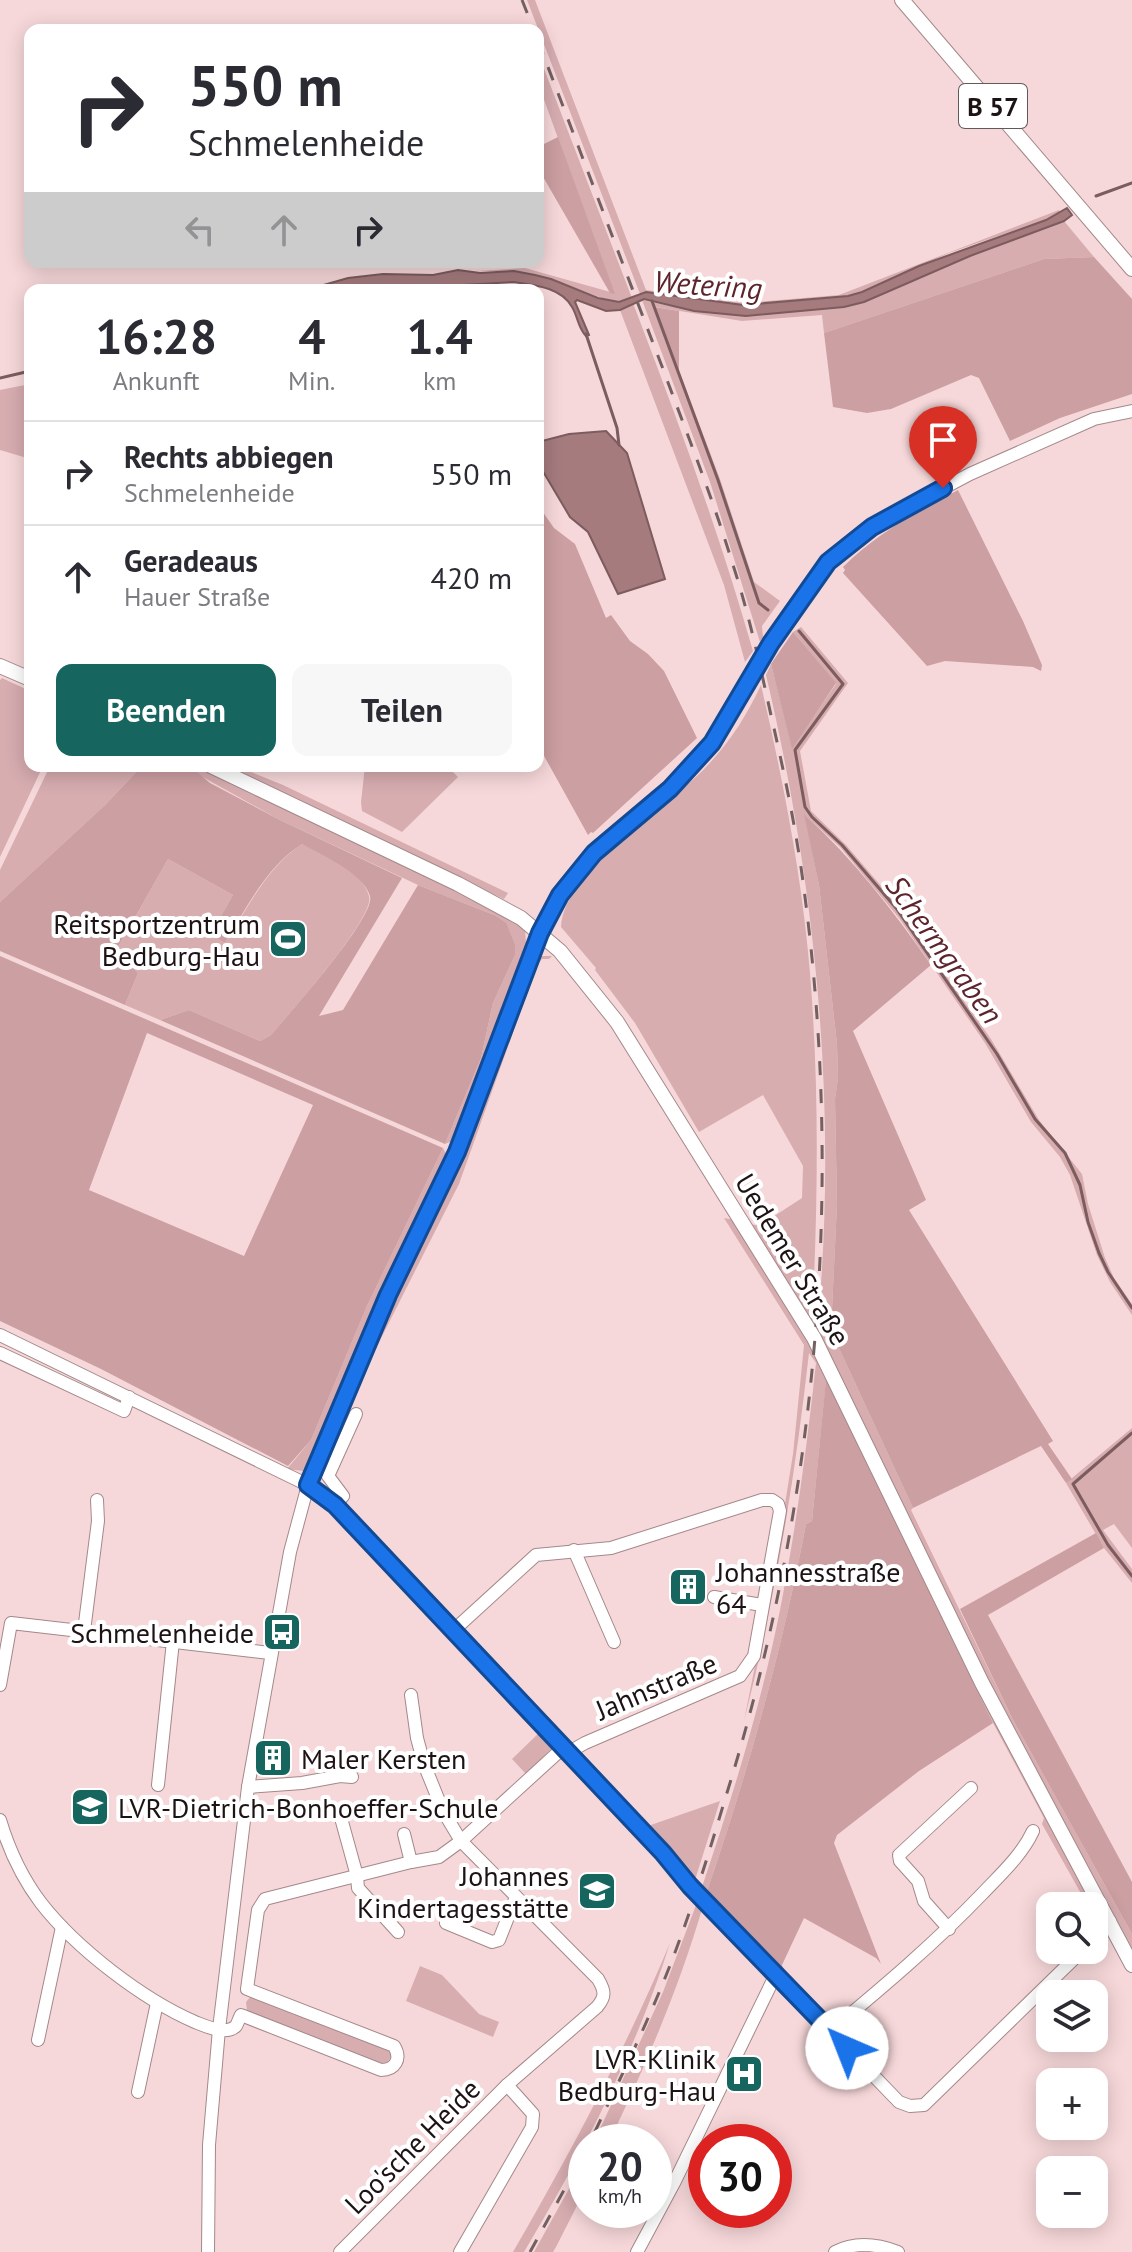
<!DOCTYPE html>
<html lang="de">
<head>
<meta charset="utf-8">
<style>
	body { margin:0; font-family:"PT Sans",sans-serif; background:#f7f7f7; color:#2b2b33; height:100vh; display:flex; flex-direction:column; font-size:30px; white-space:nowrap }
	* { box-sizing:border-box; margin:0 }
	p { font-size:26px; color:#7c7c81 }
	.icon { flex:none; width:44px; height:44px; fill:none; stroke:currentColor; stroke-width:2; stroke-linecap:round; stroke-linejoin:round }
	.map { position:relative; flex:1; overflow:hidden }
	.side { position:absolute; left:24px; top:284px; width:520px; height:488px; display:flex; flex-direction:column; background:#fff; border-radius:16px; box-shadow:0 4px 20px #0003 }
	.side>* { flex:none }
	.hud { position:absolute; left:24px; top:24px; width:520px; height:244px; border-radius:16px; box-shadow:0 4px 20px #0003; background:#fff; color:#2b2b33; overflow:hidden }
	.controls { position:absolute; left:1036px; top:1892px; display:grid; gap:16px }
	.controls a { display:grid; place-items:center; width:72px; height:72px; border-radius:16px; background:#fff; box-shadow:0 4px 20px #0003; font-size:40px }
	.speed { position:absolute; left:568px; top:2124px; display:flex; gap:16px; font-size:40px; font-weight:700; text-align:center }
	.speed>* { display:grid; place-content:center; width:104px; height:104px; border-radius:50%; background:#fff; box-shadow:0 4px 20px #0003; line-height:1 }
	.speed small { font-size:20px; font-weight:400 }
	.speed .limit { border:12px solid #d22; background:#fff; color:#111 }
	.pin { position:absolute; display:grid; place-items:center; width:68px; height:68px; color:#fff; margin:-82px -34px; border-radius:50% 50% 50% 0; rotate:-45deg; box-shadow:0 0 8px #0007 }
	.pin .icon { rotate:45deg }
	.me { position:absolute; width:88px; margin:-44px; rotate:316deg; stroke-linejoin:round; filter:drop-shadow(0 0 6px #0008) }
	.turn { display:flex; align-items:center; gap:28px; height:168px; padding:0 32px; font-size:36px }
	.turn .icon { width:104px; height:104px; stroke-width:2.5 }
	.turn b { display:block; font-size:56px; line-height:68px }
	.lanes { display:flex; align-items:center; height:76px; padding:0 32px; background:#0003; justify-content:center; gap:40px; direction:ltr }
	.lanes .off { opacity:.35 }
	.eta { display:flex; justify-content:space-evenly; align-items:center; height:136px; text-align:center }
	.eta b { font-size:48px; font-weight:800; line-height:56px }
	.cta { display:flex; gap:16px; margin-top:auto; padding:16px 32px }
	.cta a { flex:1; height:92px; border-radius:16px; background:#17655f; color:#fff; font-size:32px; font-weight:800; line-height:92px; text-align:center }
	.cta a+a { background:#f7f7f7; color:#2b2b33 }
	ul { padding:0; list-style:none }
	li { display:flex; align-items:center; gap:24px; height:104px; padding:0 32px; border-top:2px solid #e1e1e2 }
	li div { flex:1 }
	li b { display:block; font-size:30px }
	li em { font-style:normal }
	.map>svg:first-child { display:block }
	.green { fill:#d7adb0 }
	.forest { fill:#cc9fa2; fill-rule:evenodd }
	.water { fill:#a57b7e; stroke:#7c5c5e; stroke-width:2 }
	.lines { fill:none; stroke-linecap:round; stroke-linejoin:round }
	.stream { stroke:#7c5c5e; stroke-width:3 }
	.minor-casing { stroke:#a4888a; stroke-width:14 }
	.major-casing { stroke:#a4888a; stroke-width:16 }
	.minor { stroke:#fff; stroke-width:12 }
	.major { stroke:#fff; stroke-width:14 }
	.rail { stroke:#736061; stroke-width:3; stroke-dasharray:14 14; stroke-linecap:butt }
	.route-casing { stroke:#114b97; stroke-width:20 }
	.route { stroke:#1a73e8; stroke-width:14 }
	.labels { text-anchor:middle; dominant-baseline:central; stroke-width:8; stroke-linejoin:round; paint-order:stroke }
	.shield { fill:#fff; stroke:#625a5a; stroke-width:2 }
	.shield-label { font-size:26px; font-weight:bold; fill:#1e1314 }
	.poi-label { font-size:28px; fill:#1e1314; stroke:#fff; text-anchor:end }
	.street-label { font-size:28px; fill:#1e1314; stroke:#fff }
	.water-label { font-size:30px; font-style:italic; fill:#5d242c; stroke:#fff }
</style>
</head>
<body>
<div class="map">
<svg width="1132" height="2252" viewBox="0 0 1132 2252">
	<rect width="100%" height="100%" fill="#f7d8da"/>
	<g class="green">
		<polygon points="527,0 535,0 646,290 743,303 839,295 1059,210 1061,214 949,253 862,292 848,296 743,305 646,292 640,294"/>
		<polygon points="538,53 632,298 619,302 610,301 551,279 514,271 476,271 525,268 614,293 538,83"/>
		<polygon points="1064,221 1094,257 1044,259 824,333 822,315 742,321 655,307 720,479 754,582 780,601 762,626 763,637 760,642 710,482 642,300 694,311 746,316 844,307 864,302 970,256"/>
		<path d="M633,303C677,418 719,532 753,651L745,662L724,585L620,310Z"/>
		<polygon points="30,384 30,456 27,458 0,450 0,390"/>
		<path d="M801,627L848,683L800,751L811,811L846,845L888,894L991,1039L1039,1120L1082,1174L1088,1204L1105,1258L1114,1278L1132,1304V1315L1110,1282L1097,1255L1070,1175L1060,1157L1031,1122L985,1043L899,918L841,848L805,815L819,885L837,1044L838,1078L835,1099L837,1204L831,1331L913,1508L911,1510L1013,1720L1132,1934V1952L1009,1722L820,1341L746,1223L759,1226L802,1198L803,1166L763,1095L699,1132L635,1023L595,970L596,968L561,927C565,868 668,808 707,766C730,742 747,715 761,685C783,780 802,876 810,973C819,1083 818,1192 813,1302L819,1310C837,1097 815,883 766,675L771,664L792,747L836,684L793,632Z"/>
		<polygon points="2,678 30,691 30,766 43,766 0,857 0,680"/>
		<polygon points="50,766 142,766 105,805 0,902 0,870"/>
		<polygon points="183,766 202,766 497,909 525,929 526,944 502,1005 496,1039 457,1139 445,1144 481,1058 493,1003 515,955 494,915 418,885 278,819"/>
		<polygon points="224,766 236,766 283,785 508,893 504,899 375,840"/>
		<polygon points="365,766 447,766 458,777 402,832 362,811 361,802"/>
		<path d="M302,844C324,855 362,870 369,896C376,917 288,1015 271,1035L260,1041L189,1010L160,1020L125,1005L138,973L117,949L168,859L233,895L210,935L225,943C248,908 266,868 302,844Z"/>
		<polygon points="542,956 552,956 549,959 542,959 537,965 459,1184 365,1370 320,1475 318,1472 537,959"/>
		<polygon points="443,1148 448,1158 311,1461 304,1471 287,1469 311,1440 367,1306"/>
		<path d="M724,1218L735,1220L810,1342L1049,1817L1071,1865L1093,1906H1088L1042,1824L1044,1818L993,1723L826,1381L812,1521L806,1524C782,1651 748,1772 706,1894L701,1890C732,1798 761,1705 780,1610C796,1528 807,1446 816,1363L809,1353C795,1478 775,1600 744,1721L776,1560L793,1454L804,1345Z"/>
		<polygon points="1132,1428 1132,1548 1114,1524 1103,1530 1132,1569 1132,1583 1104,1548 1066,1483"/>
		<polygon points="540,1732 552,1748 526,1774 512,1759"/>
		<polygon points="720,1801 694,1883 645,1827"/>
		<path d="M698,1900L703,1906C679,1988 646,2065 609,2142H594L663,1992Z"/>
		<path d="M670,1943C636,2051 582,2155 524,2252H513C571,2152 625,2050 670,1943Z"/>
		<polygon points="420,1966 442,1975 479,2014 499,2022 493,2037 406,2001"/>
		<polygon points="251,1996 388,2048 392,2056 385,2065 247,2011 246,2002"/>
		<polygon points="586,2158 586,2188 556,2247 553,2252 534,2252"/>
	</g>
	<g class="forest">
		<polygon points="558,137 615,294 610,293 538,168 538,147"/>
		<polygon points="1094,257 1132,299 1132,394 1060,418 1010,441 979,378 971,375 891,409 867,413 833,407 824,333 1044,259"/>
		<polygon points="654,307 679,311 679,371"/>
		<path d="M958,490L1023,621L1042,665L1041,671L1033,667L945,661L927,666L843,573L845,570L843,567C876,534 916,512 958,490Z"/>
		<polygon points="538,505 554,528 575,544 606,618 611,615 630,641 648,654 664,671 697,738 593,833 591,832 588,835 538,745"/>
		<polygon points="793,632 836,683 792,749 771,664"/>
		<path d="M142,766H183L197,772L210,783L278,819L402,878L319,1016L343,1010L418,885L494,915L506,923L515,945V955L493,1003L481,1058L445,1144L160,1020L189,1010L260,1041L271,1035C288,1015 376,917 370,896C363,873 322,855 302,844C267,866 246,908 225,943L210,935L233,895L168,859L117,949L138,973L125,1005L0,951V902L105,805Z"/>
		<path d="M804,814C853,859 893,910 931,965L853,1031L926,1200L909,1210L1053,1441L1048,1444L1072,1479L1066,1483L1041,1446L913,1508L831,1331L837,1204L835,1099L838,1078L837,1044L819,885Z"/>
		<path d="M0,956L443,1148L367,1306L311,1440L288,1466L101,1369L0,1321ZM147,1033L313,1105L244,1256L89,1190Z"/>
		<path d="M826,1379L993,1723L919,1771L837,1835L834,1843L881,1964L876,1958L804,1918L782,1965L784,1974L706,1894C748,1772 782,1651 806,1524L812,1521Z"/>
		<polygon points="1096,1533 1104,1548 988,1615 1132,1882 1132,1934 1013,1720 960,1609"/>
	</g>
	<g class="water">
		<path d="M1067,208L1072,215L1064,221L970,256L864,302L844,307L746,316L694,311L644,299L620,310L606,311L577,300L575,302L589,335L586,336C578,328 578,317 572,307C561,287 534,285 513,282L394,289L384,287L306,290L348,278L383,274L433,275L458,270L480,273L514,271L535,275L551,279L598,298L619,302L646,292L743,305L848,296L862,292L919,266L1046,220Z"/>
		<polygon points="606,431 627,453 665,579 618,594 588,532 570,517 538,463 538,442 569,434"/>
	</g>
	<g class="lines">
		<g class="stream">
			<polyline points="1096,196 1132,183"/>
			<polyline points="652,301 718,480 759,603 768,610"/>
			<polyline points="586,334 617,428 619,445"/>
			<polyline points="0,378 30,371"/>
			<polyline points="799,631 843,684 795,750 805,807 812,817 842,845 896,908 997,1054 1035,1119 1065,1153 1080,1185 1088,1222 1099,1253 1108,1272 1132,1308"/>
			<polyline points="1132,1433 1073,1484 1108,1545 1132,1576"/>
		</g>
		<g class="minor-casing">
			<g id="minor">
				<polyline points="0,1335 308,1485 335,1505 663,1853 690,1886 899,2102 910,2106 924,2105 1083,1950"/>
				<polyline points="0,1353 124,1411 129,1397"/>
				<polyline points="335,1505 343,1496 328,1476 356,1414"/>
				<polyline points="574,1550 614,1642"/>
				<polyline points="714,1597 762,1605"/>
				<polyline points="454,1630 536,1555 611,1548 762,1500 772,1500 778,1504 780,1511 754,1656 740,1676 585,1743 569,1752"/>
				<polyline points="84,1631 98,1521 97,1500"/>
				<polyline points="0,1685 11,1623 270,1653"/>
				<polyline points="158,1785 173,1641"/>
				<polyline points="248,1787 302,1783 340,1776 352,1777"/>
				<polyline points="341,1818 357,1876 358,1888 398,1932"/>
				<path d="M0,1820C9,1850 22,1878 41,1903C76,1948 142,1999 195,2022C205,2026 226,2036 236,2026C237,2025 240,2016 241,2015L381,2070C395,2070 402,2059 394,2046L247,1989L258,1910L265,1899L411,1862L439,1857L461,1841L564,1747"/>
				<polyline points="404,1834 411,1862"/>
				<polyline points="446,1923 492,1942 499,1940 516,1897"/>
				<polyline points="949,1929 924,1901 918,1881 900,1861 899,1855 971,1788"/>
				<polyline points="1094,1939 1110,1921"/>
				<path d="M830,2031C883,1987 935,1943 982,1894C1000,1875 1022,1855 1033,1831"/>
				<polyline points="38,2040 62,1927"/>
				<polyline points="138,2092 157,2003"/>
				<polyline points="208,2252 209,2145 219,2029 248,1787 290,1552 308,1485 326,1438 400,1267 457,1152 545,922 579,869 670,789 712,743 771,643 810,587 828,562 855,538 889,517 970,474 1094,419 1132,411"/>
				<path d="M340,2252L507,2085L597,2007C606,1996 605,1991 598,1979L461,1841L443,1811L424,1764L417,1738L411,1695"/>
				<polyline points="460,2252 532,2127 533,2114 507,2085"/>
				<polyline points="637,2252 674,2183 776,1974"/>
				<path d="M835,2252C856,2241 877,2244 898,2252"/>
			</g>
		</g>
		<g class="major-casing">
			<g id="major">
				<polyline points="902,0 1132,269"/>
				<polyline points="0,666 30,679"/>
				<polyline points="211,766 458,884 521,918 560,951 617,1022 814,1338 982,1683 1132,1965"/>
			</g>
		</g>
		<use href="#minor" class="minor"/>
		<use href="#major" class="major"/>
		<g class="rail">
			<polyline points="522,0 534,30"/>
			<path d="M538,41C580,150 621,260 663,369C687,434 713,499 733,565C750,617 761,671 773,724C786,781 798,839 805,897C844,1197 816,1507 726,1796C707,1859 688,1922 663,1983C641,2037 615,2089 590,2142"/>
			<polyline points="530,2252 586,2150"/>
		</g>
	</g>
	<g class="lines">
		<g class="route-casing">
			<polyline id="route" points="847,2048 690,1886 663,1853 335,1505 308,1485 388,1295 457,1152 540,933 560,895 594,853 670,789 712,743 771,643 828,562 872,527 943,488"/>
		</g>
		<use href="#route" class="route"/>
	</g>
	<defs>
		<g id="stadium-square" transform="scale(2)"><rect x="-9" y="-9" width="18" height="18" rx="4" fill="#17655f" stroke="#fff"/><path d="M0-5a6.5 5 0 1 0 0 10a6.5 5 0 1 0 0-10ZM-3.5-1.8h7v3.6h-7Z" fill="#fff"/></g>
		<g id="building-square" transform="scale(2)"><rect x="-9" y="-9" width="18" height="18" rx="4" fill="#17655f" stroke="#fff"/><path d="M-4-6H4V6H1V3H-1V6H-4ZM-2.5-4.3h1.7v1.8h-1.7ZM.8-4.3h1.7v1.8H.8ZM-2.5-1h1.7V.8h-1.7ZM.8-1h1.7V.8H.8Z" fill="#fff"/></g>
		<g id="bus-square" transform="scale(2)"><rect x="-9" y="-9" width="18" height="18" rx="4" fill="#17655f" stroke="#fff"/><path d="M-5-6H5V4H4V6H2V4H-2V6H-4V4H-5ZM-3.5-4V0h7V-4ZM-3.5 1.2v1.5H-2V1.2ZM2 1.2v1.5H3.5V1.2Z" fill="#fff"/></g>
		<g id="school-square" transform="scale(2)"><rect x="-9" y="-9" width="18" height="18" rx="4" fill="#17655f" stroke="#fff"/><path d="M0-5L7-2L0 1L-7-2ZM-4 1L0 2.5L4 1V4Q0 6-4 4Z" fill="#fff"/></g>
		<g id="hospital-square" transform="scale(2)"><rect x="-9" y="-9" width="18" height="18" rx="4" fill="#17655f" stroke="#fff"/><path d="M-5-5h3v3.5h4V-5h3V5h-3V1.5h-4V5h-3Z" fill="#fff"/></g>
	</defs>
	<g fill-rule="evenodd">
		<use href="#stadium-square" x="288" y="939"/>
		<use href="#building-square" x="688" y="1587"/>
		<use href="#bus-square" x="282" y="1632"/>
		<use href="#building-square" x="273" y="1758"/>
		<use href="#school-square" x="90" y="1807"/>
		<use href="#school-square" x="597" y="1891"/>
		<use href="#hospital-square" x="744" y="2074"/>
	</g>
	<g class="labels">
		<rect class="shield" x="959" y="84" width="68" height="44" rx="6"/>
		<g class="shield-label">
			<text x="993" y="106">B 57</text>
		</g>
		<g class="poi-label">
			<text x="260" y="923">Reitsportzentrum<tspan x="260" dy="32">Bedburg-Hau</tspan></text>
			<text x="716" y="1571" text-anchor="start">Johannesstraße<tspan x="716" dy="32">64</tspan></text>
			<text x="254" y="1632">Schmelenheide</text>
			<text x="301" y="1758" text-anchor="start">Maler Kersten</text>
			<text x="118" y="1807" text-anchor="start">LVR-Dietrich-Bonhoeffer-Schule</text>
			<text x="569" y="1875">Johannes<tspan x="569" dy="32">Kindertagesstätte</tspan></text>
			<text x="716" y="2058">LVR-Klinik<tspan x="716" dy="32">Bedburg-Hau</tspan></text>
		</g>
		<g class="street-label">
			<text transform="translate(793 1259) rotate(59)">Uedemer Straße</text>
			<text transform="translate(656 1686) rotate(-23)">Jahnstraße</text>
			<text transform="translate(412 2146) rotate(-45)">Loo'sche Heide</text>
		</g>
		<g class="water-label">
			<text transform="translate(708 284) rotate(4)">Wetering</text>
			<text transform="translate(945 949) rotate(54)">Schermgraben</text>
		</g>
	</g>
</svg>
<div class="controls">
<a><svg class="icon" aria-label="search" viewBox="0 0 24 24"><circle cx="10" cy="10" r="6"/><path d="M15 15l6 6"/></svg></a>
<a><svg class="icon" aria-label="layers" viewBox="0 0 24 24"><path d="M12 4l9 5-9 5-9-5zM3 14l9 5 9-5"/></svg></a>
<a>+</a>
<a>−</a>
</div>
<div class="speed"><div>20<small>km/h</small></div><div class="limit">30</div></div>
<div class="pin" style="left:943px;top:488px;background:#d93025"><svg class="icon" aria-label="arrive" viewBox="0 0 24 24"><path d="M6 21V4h12l-3 4 3 4H6"/></svg></div>
<svg class="me" style="left:847px;top:2048px" viewBox="-20 -20 40 40"><circle r="19" fill="#fff"/><path d="M0-13L10 11 0 6-10 11z" fill="#1a73e8"/></svg>
<div class="hud">
<div class="turn"><svg class="icon" aria-label="right" viewBox="0 0 24 24"><path d="M7 20v-9h11M14 6l5 5-5 5"/></svg><div><b>550 m</b>Schmelenheide</div></div>
<div class="lanes"><svg class="icon off" aria-label="left" viewBox="0 0 24 24"><path d="M17 20v-9H6M10 6l-5 5 5 5"/></svg><svg class="icon off" aria-label="ahead" viewBox="0 0 24 24"><path d="M12 20V5M6 11l6-6 6 6"/></svg><svg class="icon" aria-label="right" viewBox="0 0 24 24"><path d="M7 20v-9h11M14 6l5 5-5 5"/></svg></div>
</div>
<section class="side">
<div class="eta">
<div><b>16:28</b><p>Ankunft</p></div>
<div><b>4</b><p>Min.</p></div>
<div><b>1.4</b><p>km</p></div>
</div>
<ul>
<li><svg class="icon" aria-label="right" viewBox="0 0 24 24"><path d="M7 20v-9h11M14 6l5 5-5 5"/></svg><div><b>Rechts abbiegen</b><p>Schmelenheide</p></div><em>550 m</em></li>
<li><svg class="icon" aria-label="ahead" viewBox="0 0 24 24"><path d="M12 20V5M6 11l6-6 6 6"/></svg><div><b>Geradeaus</b><p>Hauer Straße</p></div><em>420 m</em></li>
</ul>
<div class="cta"><a>Beenden</a><a>Teilen</a></div>
</section>
</div>
</body>
</html>
